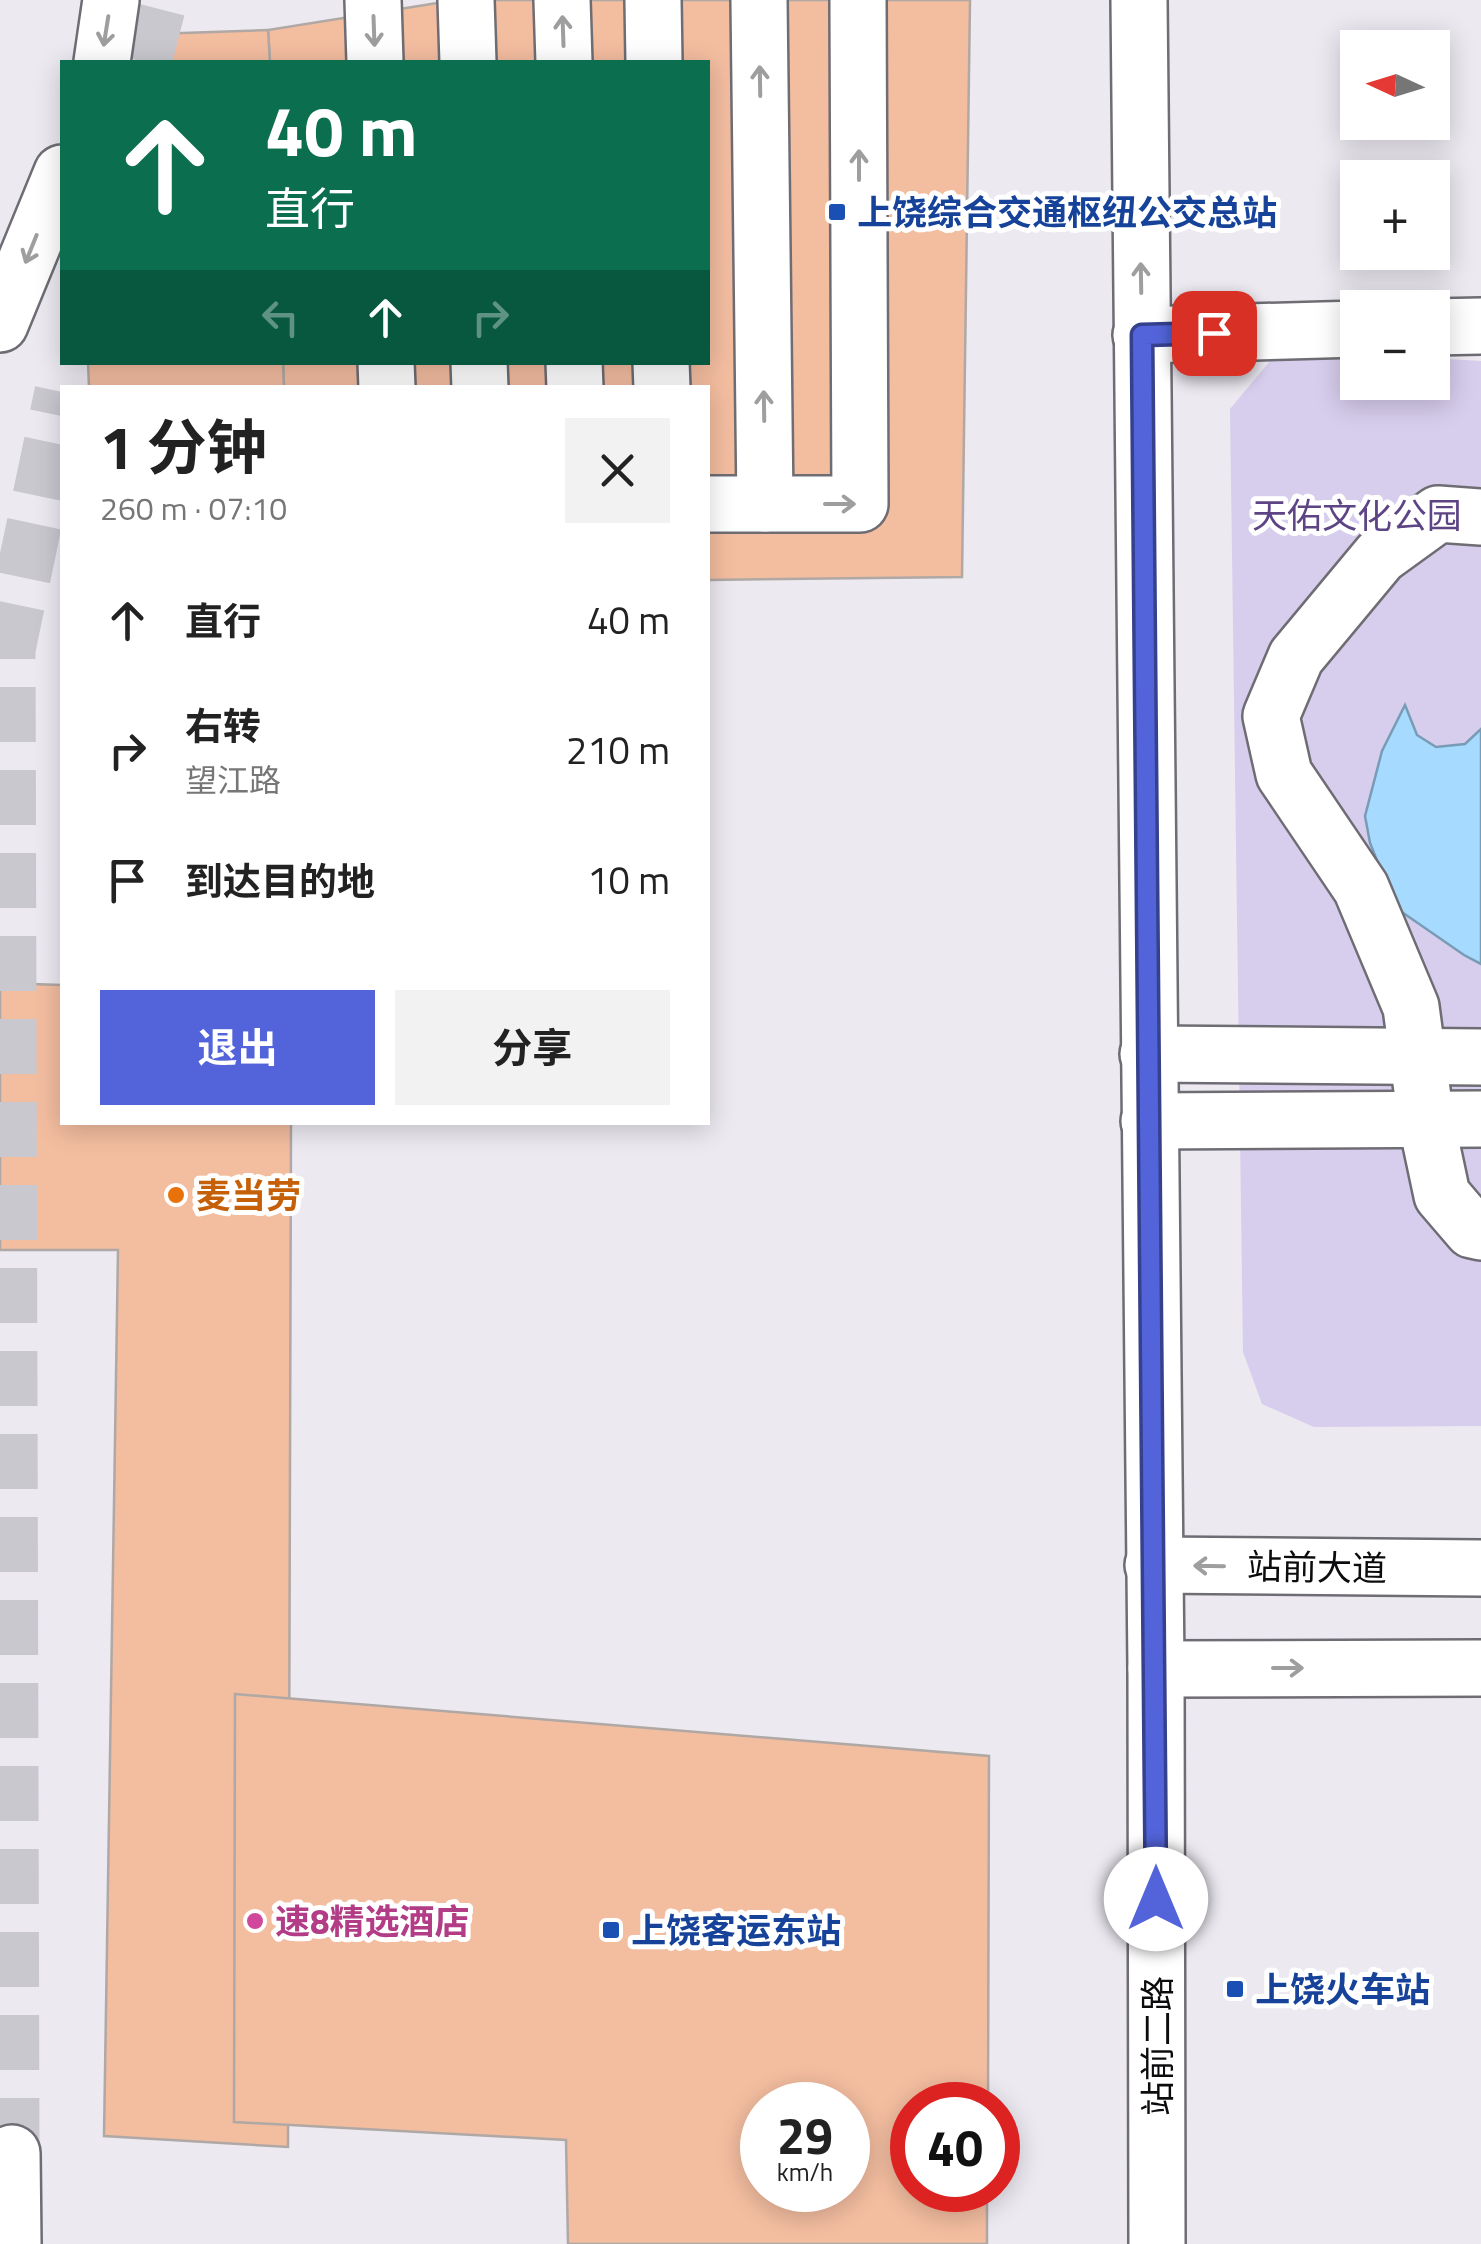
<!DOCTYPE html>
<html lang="zh">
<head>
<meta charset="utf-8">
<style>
	body { margin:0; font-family:"Titillium Web","Noto Sans SC",sans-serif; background:#f2f2f2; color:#222; height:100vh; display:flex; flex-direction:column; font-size:38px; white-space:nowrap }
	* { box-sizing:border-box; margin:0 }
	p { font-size:32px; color:#767676 }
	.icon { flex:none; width:55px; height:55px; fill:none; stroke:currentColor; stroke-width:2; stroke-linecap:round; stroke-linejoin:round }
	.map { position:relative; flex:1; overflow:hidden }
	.side { position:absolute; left:60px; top:385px; width:650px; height:740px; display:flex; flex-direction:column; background:#fff; border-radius:0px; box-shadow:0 5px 25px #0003 }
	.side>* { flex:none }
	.hud { position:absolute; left:60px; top:60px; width:650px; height:305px; border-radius:0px; box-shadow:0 5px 25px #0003; background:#0b6e4f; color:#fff; overflow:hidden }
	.needle { width:65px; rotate:274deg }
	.fabs { position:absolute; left:1340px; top:30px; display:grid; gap:20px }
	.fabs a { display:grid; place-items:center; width:110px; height:110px; border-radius:0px; background:#fff; box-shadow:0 5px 25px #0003; font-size:50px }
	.speed { position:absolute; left:740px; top:2082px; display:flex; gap:20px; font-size:50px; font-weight:700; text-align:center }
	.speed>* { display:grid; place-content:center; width:130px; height:130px; border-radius:50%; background:#fff; box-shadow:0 5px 25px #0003; line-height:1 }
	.speed small { font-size:25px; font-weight:400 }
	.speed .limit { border:15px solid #d22; background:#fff; color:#111 }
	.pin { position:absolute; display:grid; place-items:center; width:85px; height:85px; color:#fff; margin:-42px; border-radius:20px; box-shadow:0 5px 15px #0006 }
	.me { position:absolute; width:110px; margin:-55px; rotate:0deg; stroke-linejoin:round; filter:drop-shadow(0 0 8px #0008) }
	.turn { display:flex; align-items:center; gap:35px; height:210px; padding:0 40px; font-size:45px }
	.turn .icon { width:130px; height:130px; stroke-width:2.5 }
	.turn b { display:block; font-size:70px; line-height:85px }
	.lanes { display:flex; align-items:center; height:95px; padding:0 40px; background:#0003; justify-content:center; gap:50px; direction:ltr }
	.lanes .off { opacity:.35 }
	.round { display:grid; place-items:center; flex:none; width:105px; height:105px; border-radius:0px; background:#f2f2f2 }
	.head { display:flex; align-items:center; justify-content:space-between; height:170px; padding:0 40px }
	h1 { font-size:60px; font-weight:700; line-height:75px }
	.button { display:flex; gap:20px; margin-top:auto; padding:20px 40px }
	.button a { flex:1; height:115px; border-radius:0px; background:#5364da; color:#fff; font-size:40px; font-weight:700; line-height:115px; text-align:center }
	.button a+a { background:#f2f2f2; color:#222 }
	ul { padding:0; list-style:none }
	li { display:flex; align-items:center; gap:30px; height:130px; padding:0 40px }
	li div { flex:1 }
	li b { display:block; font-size:38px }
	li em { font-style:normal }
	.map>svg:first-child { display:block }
	.green { fill:#d7cded }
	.water { fill:#a6dafe; stroke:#789cb6; stroke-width:2.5 }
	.building { fill:#f3bda0; stroke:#b0a8a4; stroke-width:2.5; fill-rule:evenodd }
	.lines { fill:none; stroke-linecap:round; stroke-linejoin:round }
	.minor-tunnel { stroke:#cac8cf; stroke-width:55; stroke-dasharray:55 28; stroke-linecap:butt }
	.minor-casing { stroke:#6f6d74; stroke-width:60 }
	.major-casing { stroke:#6f6d74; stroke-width:60 }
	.minor { stroke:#fff; stroke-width:55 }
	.major { stroke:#fff; stroke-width:55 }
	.oneway { stroke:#9e9e9f }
	.route-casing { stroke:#36418e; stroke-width:25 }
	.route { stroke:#5364da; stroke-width:18 }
	.transit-dot { fill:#1a4fb4; stroke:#fff; stroke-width:4 }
	.food-dot { fill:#e8710a; stroke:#fff; stroke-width:4 }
	.hotel-dot { fill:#d1479c; stroke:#fff; stroke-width:4 }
	.labels { text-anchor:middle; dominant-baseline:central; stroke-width:10; stroke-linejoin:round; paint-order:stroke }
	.transit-label { font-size:35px; font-weight:bold; fill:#164399; stroke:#fff; text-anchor:start }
	.park-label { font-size:35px; fill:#5d4585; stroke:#fff }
	.food-label { font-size:35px; font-weight:bold; fill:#c56008; stroke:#fff; text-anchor:start }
	.street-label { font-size:35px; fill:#0c0c0e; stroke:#fff }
	.hotel-label { font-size:35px; font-weight:bold; fill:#b23c85; stroke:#fff; text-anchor:start }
</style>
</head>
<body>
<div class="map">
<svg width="1481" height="2244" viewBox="0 0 1481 2244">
	<rect width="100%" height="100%" fill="#ece9f1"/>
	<polygon class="green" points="1279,350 1357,354 1358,382 1432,382 1433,358 1481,361 1481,1426 1314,1427 1262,1404 1243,1352 1230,409"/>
	<polygon class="water" points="1405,705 1417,735 1436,747 1465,744 1481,729 1481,964 1464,955 1396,908 1370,843 1365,816 1382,751"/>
	<g class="building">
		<polygon points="456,0 970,0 962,577 708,580 708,388 284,388 283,362 708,362 708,62 270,62 268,30"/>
		<polygon points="268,30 270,62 141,62 154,34"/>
		<polygon points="88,362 283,362 284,388 89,388"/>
		<polygon points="0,983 62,985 62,1122 291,1122 288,2147 104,2136 118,1250 0,1250"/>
		<path d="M235,1694L989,1756L988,2105H912V2190H987V2244H568L566,2140L234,2122ZM762,2105H848V2190H762Z"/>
	</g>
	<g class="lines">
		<g class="minor-tunnel">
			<polyline points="144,62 160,0"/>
			<polyline points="12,2153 8,649 62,392"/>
		</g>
		<g class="minor-casing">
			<g id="minor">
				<polyline points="373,0 375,62"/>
				<polyline points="466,0 468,62"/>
				<polyline points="562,0 564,62"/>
				<polyline points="653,0 654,62"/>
				<polyline points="759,0 765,504"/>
				<polyline points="1139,0 1156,1669 1157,2244"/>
				<polyline points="102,62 111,0"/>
				<polyline points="0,324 62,173"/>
				<polyline points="1432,327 1481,326"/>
				<polyline points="1141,335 1358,329"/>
				<polyline points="386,362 387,388"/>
				<polyline points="479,362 480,388"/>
				<polyline points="574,362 575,388"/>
				<polyline points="661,362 662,388"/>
				<polyline points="708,504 860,504 858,0"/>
				<polyline points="1481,517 1438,514 1380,556 1296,657 1271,716 1284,774 1361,888 1411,1007 1426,1120 1442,1195 1472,1230 1481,1232"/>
				<polyline points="1148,1054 1481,1057"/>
				<polyline points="1149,1121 1481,1119"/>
				<polyline points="12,2153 13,2244"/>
			</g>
		</g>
		<g class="major-casing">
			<g id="major">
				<polyline points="1153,1565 1481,1568"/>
				<polyline points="1156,1669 1481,1668"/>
			</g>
		</g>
		<use href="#minor" class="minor"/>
		<use href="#major" class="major"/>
	</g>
	<defs><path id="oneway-shaft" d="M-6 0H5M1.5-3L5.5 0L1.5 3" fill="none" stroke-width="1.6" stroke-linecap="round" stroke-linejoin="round" transform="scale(2.5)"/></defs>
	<g class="oneway">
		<use href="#oneway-shaft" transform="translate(106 31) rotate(99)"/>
		<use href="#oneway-shaft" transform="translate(374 31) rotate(88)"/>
		<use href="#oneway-shaft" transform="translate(563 31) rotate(-92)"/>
		<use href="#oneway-shaft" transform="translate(760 81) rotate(-91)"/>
		<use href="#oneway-shaft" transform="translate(859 165) rotate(-90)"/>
		<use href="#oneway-shaft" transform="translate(31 249) rotate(112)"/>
		<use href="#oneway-shaft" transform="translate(1141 278) rotate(-91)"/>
		<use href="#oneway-shaft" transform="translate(764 406) rotate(-91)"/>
		<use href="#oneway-shaft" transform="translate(840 504)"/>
		<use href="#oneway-shaft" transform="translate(1209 1566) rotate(-179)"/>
		<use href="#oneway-shaft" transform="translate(1288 1668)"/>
	</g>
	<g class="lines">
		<g class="route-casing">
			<polyline id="route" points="1156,1899 1142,335 1214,333"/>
		</g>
		<use href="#route" class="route"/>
	</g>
	<g class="transit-dot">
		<rect x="827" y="202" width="20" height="20" rx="5"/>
		<rect x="601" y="1920" width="20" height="20" rx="5"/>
		<rect x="1225" y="1979" width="20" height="20" rx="5"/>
	</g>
	<circle class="food-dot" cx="176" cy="1195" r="10"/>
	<circle class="hotel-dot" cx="255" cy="1921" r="10"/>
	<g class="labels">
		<g class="transit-label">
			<text x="857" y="212">上饶综合交通枢纽公交总站</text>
			<text x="631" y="1930">上饶客运东站</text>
			<text x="1255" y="1989">上饶火车站</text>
		</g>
		<g class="park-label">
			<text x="1357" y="515">天佑文化公园</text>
		</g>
		<g class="food-label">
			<text x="196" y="1195">麦当劳</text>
		</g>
		<g class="street-label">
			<text transform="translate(1317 1567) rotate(1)">站前大道</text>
			<text transform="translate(1157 2046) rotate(-90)">站前二路</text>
		</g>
		<g class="hotel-label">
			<text x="275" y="1921">速8精选酒店</text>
		</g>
	</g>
</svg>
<div class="fabs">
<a><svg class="needle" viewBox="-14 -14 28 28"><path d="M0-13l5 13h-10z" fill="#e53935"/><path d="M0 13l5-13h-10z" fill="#767676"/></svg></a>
<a>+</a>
<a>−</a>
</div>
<div class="speed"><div>29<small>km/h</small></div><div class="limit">40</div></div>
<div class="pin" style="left:1214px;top:333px;background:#d93025"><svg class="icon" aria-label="arrive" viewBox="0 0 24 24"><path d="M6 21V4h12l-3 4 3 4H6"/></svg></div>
<svg class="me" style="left:1156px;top:1899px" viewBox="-20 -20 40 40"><circle r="19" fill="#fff"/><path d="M0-13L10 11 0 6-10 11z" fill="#5364da"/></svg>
<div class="hud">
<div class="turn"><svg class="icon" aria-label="ahead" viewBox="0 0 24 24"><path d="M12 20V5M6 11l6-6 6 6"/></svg><div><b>40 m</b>直行</div></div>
<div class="lanes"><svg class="icon off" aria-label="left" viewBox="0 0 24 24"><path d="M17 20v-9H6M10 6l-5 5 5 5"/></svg><svg class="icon" aria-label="ahead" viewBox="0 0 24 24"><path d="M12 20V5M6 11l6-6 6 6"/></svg><svg class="icon off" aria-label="right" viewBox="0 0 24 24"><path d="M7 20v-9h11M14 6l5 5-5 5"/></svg></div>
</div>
<section class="side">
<div class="head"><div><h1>1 分钟</h1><p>260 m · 07:10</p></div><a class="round"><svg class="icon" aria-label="close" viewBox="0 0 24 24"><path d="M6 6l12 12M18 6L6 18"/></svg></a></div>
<ul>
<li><svg class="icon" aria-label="ahead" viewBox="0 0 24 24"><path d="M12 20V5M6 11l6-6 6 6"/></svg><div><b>直行</b></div><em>40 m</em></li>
<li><svg class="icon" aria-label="right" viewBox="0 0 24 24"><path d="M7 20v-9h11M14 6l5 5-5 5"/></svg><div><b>右转</b><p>望江路</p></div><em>210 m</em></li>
<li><svg class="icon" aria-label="arrive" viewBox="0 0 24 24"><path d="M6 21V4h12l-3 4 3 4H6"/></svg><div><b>到达目的地</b></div><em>10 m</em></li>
</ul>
<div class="button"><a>退出</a><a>分享</a></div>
</section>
</div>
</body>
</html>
